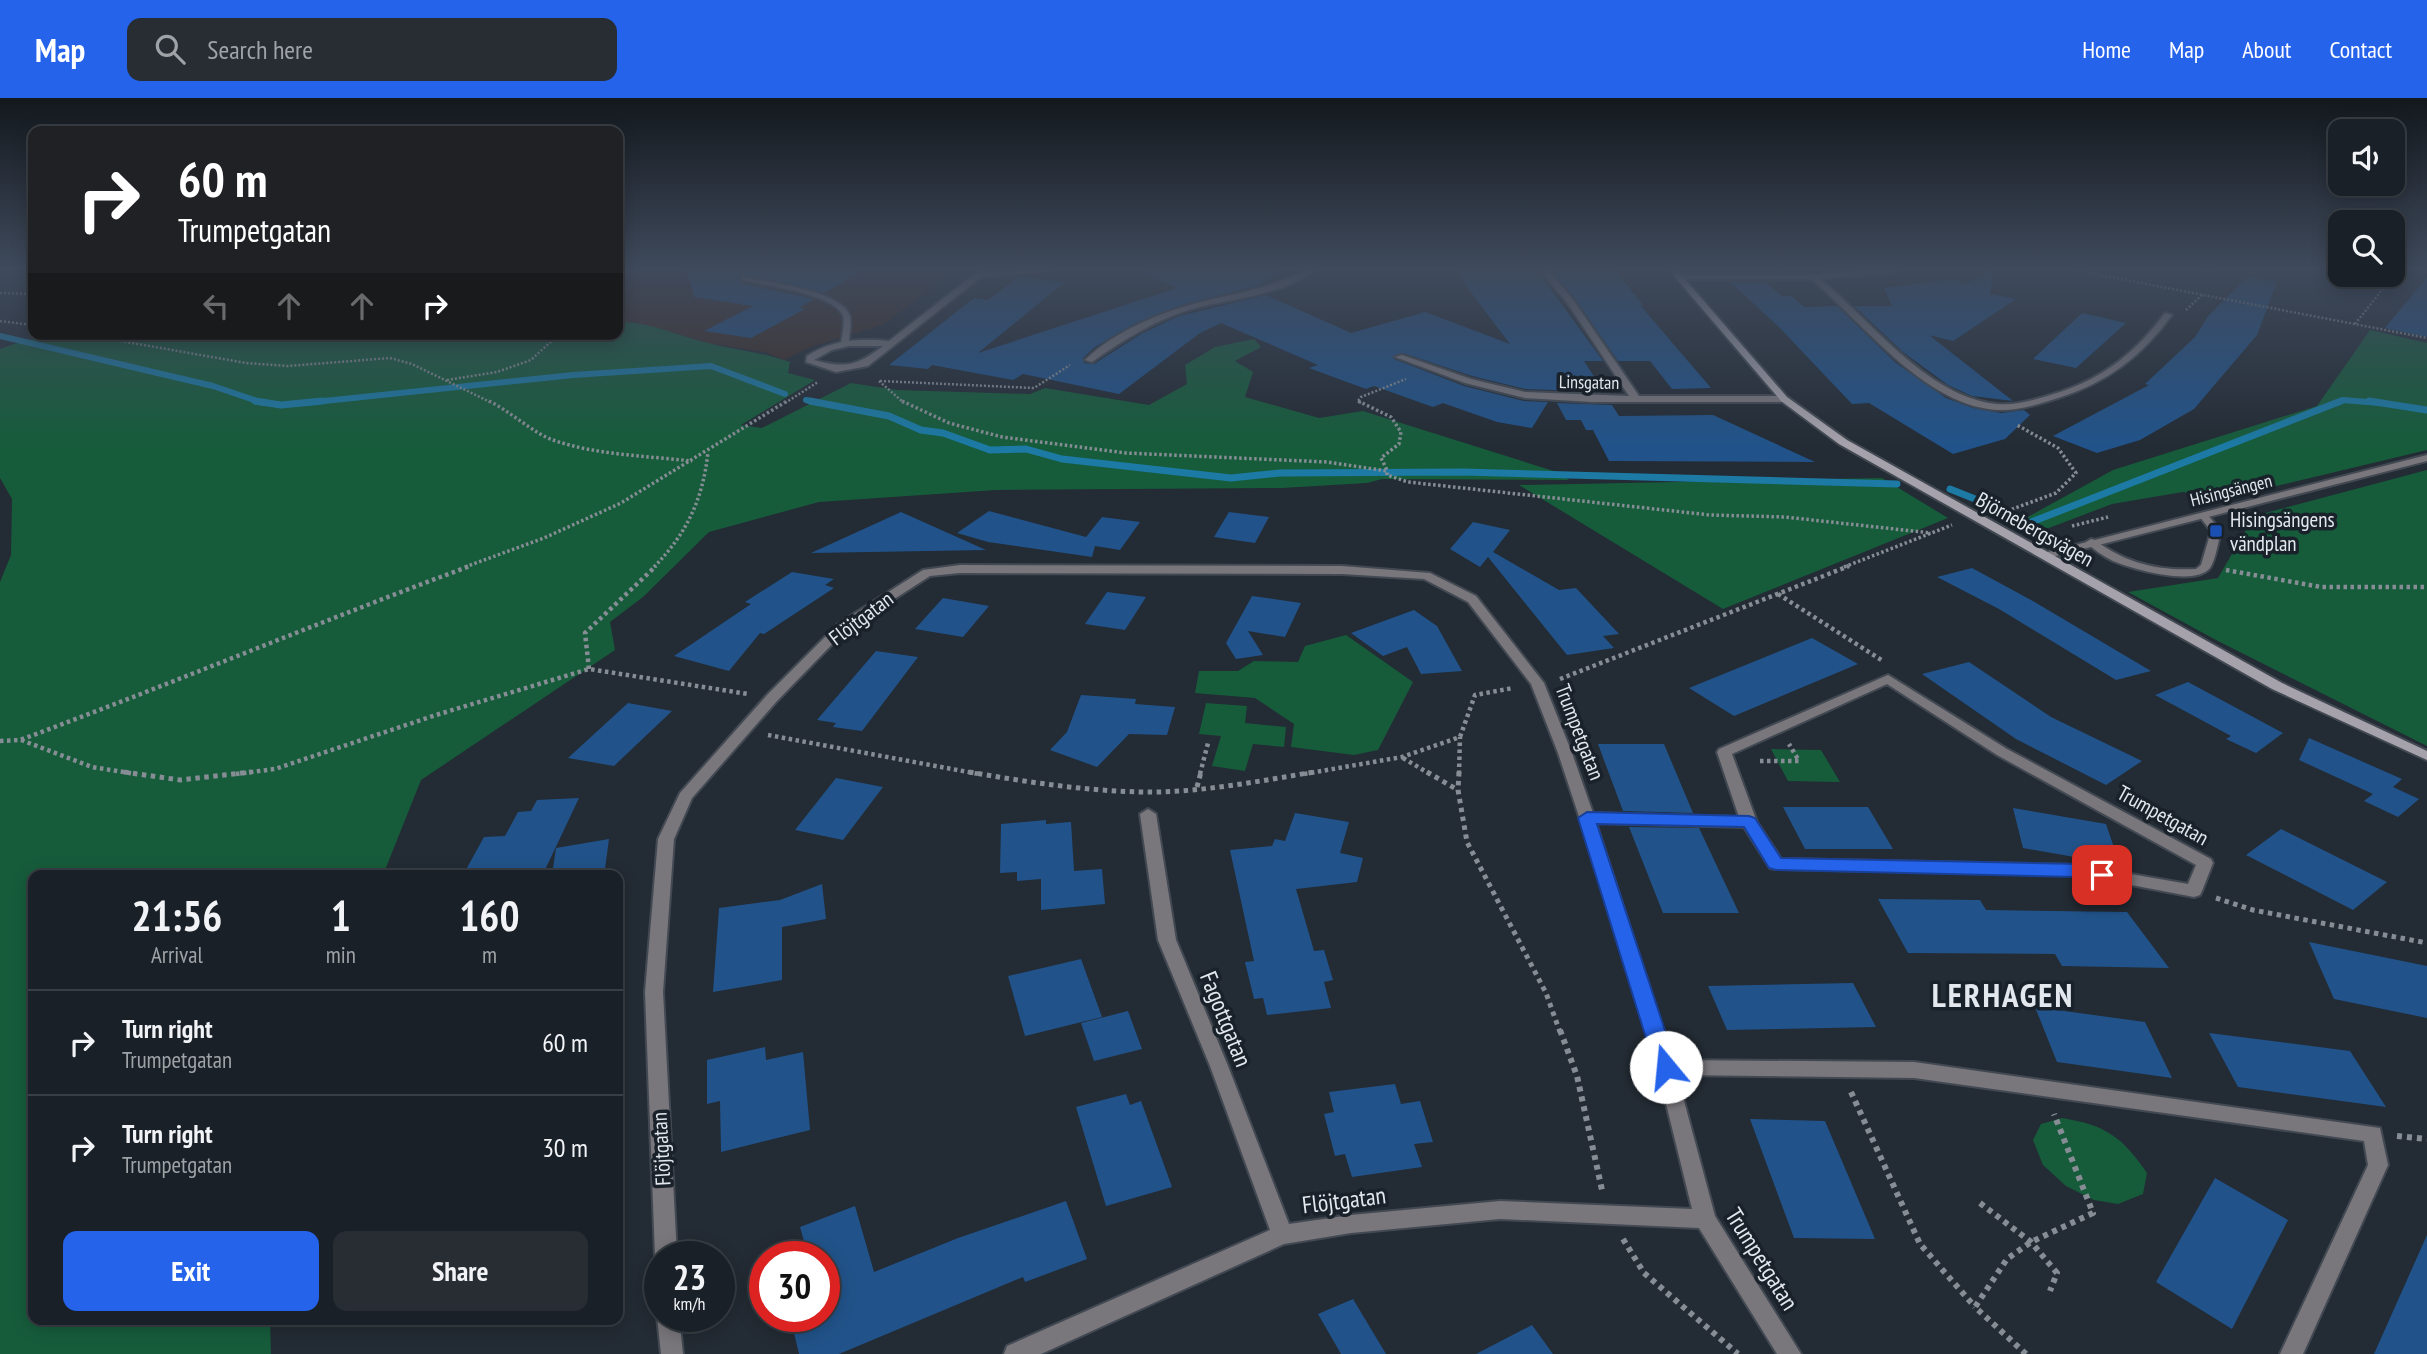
<!DOCTYPE html>
<html lang="en">
<head>
<meta charset="utf-8">
<style>
	body { margin:0; font-family:"PT Sans Narrow",sans-serif; background:#272d33; color:#f1f3f6; height:100vh; display:flex; flex-direction:column; font-size:26px; white-space:nowrap }
	* { box-sizing:border-box; margin:0 }
	p { font-size:23px; color:#9fa3a7 }
	.icon { flex:none; width:38px; height:38px; fill:none; stroke:currentColor; stroke-width:2; stroke-linecap:round; stroke-linejoin:round }
	.map { position:relative; flex:1; overflow:hidden }
	.panel { position:absolute; left:28px; top:772px; width:595px; height:455px; display:flex; flex-direction:column; background:#1a2027; border-radius:14px; box-shadow:0 4px 18px #0003,0 0 0 2px #383e44 }
	.panel>* { flex:none }
	.top-card { position:absolute; left:28px; top:28px; width:595px; height:214px; border-radius:14px; box-shadow:0 4px 18px #0003,0 0 0 2px #383e44; background:#202124; color:#fff; overflow:hidden }
	.fabs { position:absolute; left:2328px; top:21px; display:grid; gap:14px }
	.fabs a { display:grid; place-items:center; width:77px; height:77px; border-radius:14px; background:#1a2027; box-shadow:0 4px 18px #0003,0 0 0 2px #383e44; font-size:35px }
	.speed { position:absolute; left:644px; top:1143px; display:flex; gap:14px; font-size:35px; font-weight:700; text-align:center }
	.speed>* { display:grid; place-content:center; width:91px; height:91px; border-radius:50%; background:#1a2027; box-shadow:0 4px 18px #0003,0 0 0 2px #383e44; line-height:1 }
	.speed small { font-size:18px; font-weight:400 }
	.speed .limit { border:10px solid #d22; background:#fff; color:#111 }
	.pin { position:absolute; display:grid; place-items:center; width:60px; height:60px; color:#fff; margin:-30px; border-radius:14px; box-shadow:0 4px 10px #0006 }
	.me { position:absolute; width:77px; margin:-38px; rotate:343deg; stroke-linejoin:round; filter:drop-shadow(0 0 5px #0008) }
	.turn { display:flex; align-items:center; gap:24px; height:147px; padding:0 35px; font-size:32px }
	.turn .icon { width:91px; height:91px; stroke-width:2.5 }
	.turn b { display:block; font-size:49px; line-height:60px }
	.lanes { display:flex; align-items:center; height:66px; padding:0 35px; background:#0003; justify-content:center; gap:35px; direction:ltr }
	.lanes .off { opacity:.35 }
	.eta { display:flex; justify-content:space-evenly; align-items:center; height:119px; text-align:center }
	.eta b { font-size:42px; font-weight:700; line-height:49px }
	.button { display:flex; gap:14px; margin-top:auto; padding:14px 35px }
	.button a { flex:1; height:80px; border-radius:14px; background:#2563eb; color:#fff; font-size:28px; font-weight:700; line-height:80px; text-align:center }
	.button a+a { background:#272d33; color:#f1f3f6 }
	ul { padding:0; list-style:none }
	li { display:flex; align-items:center; gap:21px; height:105px; padding:0 35px; border-top:2px solid #383e44 }
	li div { flex:1 }
	li b { display:block; font-size:26px }
	li em { font-style:normal }
	header { display:flex; align-items:center; gap:42px; box-sizing:border-box; height:98px; padding:0 35px; background:#2563eb; color:#fff }
	header strong { font-size:33px }
	nav { display:flex; gap:38px; margin-inline-start:auto; font-size:24px }
	.search { width:490px; height:63px; background:#272d33; display:flex; align-items:center; gap:18px; box-sizing:border-box; padding:0 24px; border-radius:14px; color:#9fa3a7; font-size:26px }
	.map>svg:first-child { display:block }
	.education { fill:#3e2d25 }
	.green { fill:#165c3b }
	.lines { fill:none; stroke-linecap:round; stroke-linejoin:round }
	.stream-far1 { stroke:#1c7aa4; stroke-width:6 }
	.stream { stroke:#1c7aa4; stroke-width:7 }
	.building { fill:#21538a }
	.lane-casing { stroke:#424952; stroke-width:4 }
	.street-casing { stroke:#424952; stroke-width:4 }
	.secondary-casing { stroke:#424952; stroke-width:4 }
	.path-far4 { stroke:#868d94; stroke-width:2.5; stroke-dasharray:2 2; stroke-linecap:butt }
	.path-far3 { stroke:#868d94; stroke-width:3.5; stroke-dasharray:2.5 2.5; stroke-linecap:butt }
	.path-far2 { stroke:#868d94; stroke-width:4.5; stroke-dasharray:3.5 3.5; stroke-linecap:butt }
	.path-far1 { stroke:#868d94; stroke-width:5; stroke-dasharray:4.5 4.5; stroke-linecap:butt }
	.path { stroke:#868d94; stroke-width:6; stroke-dasharray:5 5; stroke-linecap:butt }
	.lane { fill:#79767c; fill-rule:evenodd }
	.street { fill:#79767c; fill-rule:evenodd }
	.secondary { fill:#a6a2ab; fill-rule:evenodd }
	.route { fill:#2563eb; stroke:#184099; stroke-width:2 }
	.transit-dot { fill:#1a4fb4; stroke:#19212a; stroke-width:2.5 }
	.labels { text-anchor:middle; dominant-baseline:central; stroke-width:7; stroke-linejoin:round; paint-order:stroke }
	.far-street-label { font-size:18px; fill:#e3e8ee; stroke:#19212a }
	.poi-label { font-size:21px; fill:#e3e8ee; stroke:#19212a; text-anchor:start }
	.street-label { font-size:21px; fill:#e3e8ee; stroke:#19212a }
	.near-street-label { font-size:24px; fill:#e3e8ee; stroke:#19212a }
	.near-district-label { font-size:33px; font-weight:bold; letter-spacing:2px; fill:#e3e8ee; stroke:#19212a }
</style>
</head>
<body>
<header>
<strong>Map</strong>
<div class="search"><svg class="icon" aria-label="search" viewBox="0 0 24 24"><circle cx="10" cy="10" r="6"/><path d="M15 15l6 6"/></svg>Search here</div>
<nav><a>Home</a><a>Map</a><a>About</a><a>Contact</a></nav>
</header>
<div class="map">
<svg width="2427" height="1256" viewBox="0 0 2427 1256">
	<rect width="100%" height="100%" fill="#232b34"/>
	<polygon class="education" points="618,172 958,172 882,227 810,249 784,262 765,254 707,245 633,224 618,224"/>
	<g class="green">
		<path d="M618,224C647,223 676,237 704,244C733,252 762,254 790,264L788,275L815,282L741,327L762,330L851,285L897,292L1030,296L1045,290L1149,307L1187,286L1185,267L1215,249L1254,241L1261,249L1235,263L1253,274L1245,299L1319,320L1363,313L1560,375L1569,382L1382,381L1367,385L1282,390L996,392L819,404L709,434L643,499L610,524L615,552L421,682L383,777H33V1222H270L271,1256H0V484L11,457L12,401L0,380V251L26,242L91,236H618Z"/>
		<polygon points="2370,232 2427,245 2427,352 2226,400 2183,394 2112,406 2041,433 2015,426 2113,372 2317,308"/>
		<polygon points="2427,372 2427,648 2216,542 2128,494 2218,480 2254,418"/>
		<polygon points="1882,380 1948,420 1723,511 1519,387"/>
		<polygon points="1346,537 1413,584 1378,652 1354,657 1291,649 1294,626 1255,600 1195,595 1199,573 1238,573 1254,563 1298,564 1305,548"/>
		<polygon points="1206,605 1247,608 1245,625 1286,629 1284,649 1253,646 1245,673 1212,668 1221,638 1199,636"/>
		<polygon points="1771,651 1821,652 1840,684 1788,683"/>
		<path d="M2062,1020C2106,1027 2122,1039 2147,1075L2143,1096L2118,1106L2094,1102L2066,1088L2043,1067L2033,1042L2041,1026Z"/>
	</g>
	<g class="lines">
		<g class="stream-far1">
			<polyline points="0,238 213,288 263,305"/>
			<polyline points="806,302 819,305"/>
			<polyline points="305,305 573,277 711,268 785,296"/>
			<polyline points="2337,305 2343,302 2380,305"/>
		</g>
		<g class="stream">
			<polyline points="255,303 281,307 322,303"/>
			<polyline points="810,303 889,318 921,332 943,335 990,352 1026,351 1062,361 1231,380 1280,375 1463,374 1897,386"/>
			<polyline points="2369,303 2427,312"/>
			<polyline points="1950,391 1990,407"/>
			<polyline points="2020,421 2029,425 2341,303"/>
		</g>
	</g>
	<g class="building">
		<polygon points="687,172 863,172 824,195 786,185 741,178 741,185 814,201 799,210 805,211 751,240 704,233 753,208 694,199"/>
		<polygon points="1137,172 1283,172 1260,187 1185,206 1138,224 1095,249 1083,260 1084,265 1094,266 1141,236 1179,218 1266,197 1351,235 1425,214 1510,246 1454,172 1537,172 1603,263 1584,263 1604,294 1525,291 1472,278 1403,255 1393,258 1394,261 1464,288 1524,303 1548,304 1532,330 1497,324 1443,305 1433,309 1374,288 1366,291 1309,270 1318,267 1221,225 1200,235 1119,296 1023,276 1013,282 932,267 928,271 889,267 974,200 988,202 1018,179 1065,184 978,255 1177,190"/>
		<polygon points="1551,172 1615,172 1643,207 1640,207 1711,290 1672,291 1650,263 1618,263 1576,202"/>
		<polygon points="1988,172 1994,172 1990,196 2016,201 1953,243 1929,237 2013,303 1972,298 1948,287 1903,254 1854,208 1892,208 1884,190 1953,181 1966,186"/>
		<polygon points="2247,179 2277,184 2257,237 2194,311 2140,342 2097,355 2053,338 2149,287 2145,286 2195,239 2209,217"/>
		<polygon points="2427,179 2427,239 2385,230"/>
		<polygon points="1730,184 1765,184 1782,198 1792,198 1804,209 1837,208 1896,265 1946,300 1973,310 2001,315 2024,312 2030,317 2005,341 1953,356 1869,305 1852,306 1778,228"/>
		<polygon points="2082,215 2126,225 2076,270 2033,261"/>
		<polygon points="1557,305 1612,307 1619,318 1713,317 1815,364 1609,363 1593,332 1586,332 1581,322 1566,322"/>
		<polygon points="989,413 1086,439 1102,419 1140,424 1120,452 1095,448 1092,459 988,444 957,435"/>
		<polygon points="901,414 986,452 811,455"/>
		<polygon points="1229,414 1269,419 1255,445 1214,439"/>
		<polygon points="1473,424 1510,432 1493,454 1559,492 1576,490 1619,536 1603,538 1614,550 1567,557 1488,459 1480,469 1450,451"/>
		<polygon points="1972,470 2031,502 2151,573 2116,582 1999,511 1937,479"/>
		<polygon points="792,474 834,481 825,487 834,490 764,536 760,535 729,573 674,558 751,506 745,504"/>
		<polygon points="1107,494 1146,499 1125,532 1085,526"/>
		<polygon points="1252,498 1301,505 1285,539 1248,533 1263,557 1236,561 1226,545"/>
		<polygon points="943,500 989,508 963,539 915,531"/>
		<polygon points="1414,512 1437,528 1462,573 1421,576 1407,549 1383,558 1351,535"/>
		<polygon points="1812,540 1858,566 1734,618 1689,590"/>
		<polygon points="876,553 918,559 862,633 833,629 836,625 817,622"/>
		<polygon points="1969,564 2051,619 2142,663 2106,687 2016,641 1922,576"/>
		<polygon points="2188,584 2283,635 2256,655 2226,641 2231,638 2155,597"/>
		<polygon points="1081,597 1136,601 1135,606 1175,609 1167,637 1129,636 1097,669 1050,652 1067,634"/>
		<polygon points="628,605 672,613 614,668 568,660"/>
		<polygon points="2309,640 2402,681 2393,689 2419,701 2398,719 2364,703 2373,696 2299,662"/>
		<polygon points="1598,646 1664,646 1693,715 1623,713"/>
		<polygon points="836,680 883,689 843,742 795,732"/>
		<polygon points="579,700 544,774 463,777 484,739 505,738 518,714 531,713 537,702"/>
		<polygon points="1783,709 1868,709 1893,751 1805,751"/>
		<polygon points="2013,710 2106,726 2120,767 2023,750"/>
		<polygon points="1295,715 1349,724 1340,755 1363,760 1357,784 1296,791 1314,853 1324,852 1333,882 1324,884 1331,910 1267,917 1263,900 1254,901 1245,864 1254,863 1230,752 1272,748 1275,741 1285,743"/>
		<polygon points="1046,722 1046,726 1071,724 1074,773 1102,771 1105,806 1041,812 1041,781 1017,783 1017,774 1000,775 1001,726"/>
		<polygon points="1629,729 1699,730 1739,815 1663,815"/>
		<polygon points="2281,731 2387,784 2353,812 2246,757"/>
		<polygon points="609,741 605,771 552,777 556,750"/>
		<polygon points="822,786 826,821 782,829 782,882 713,894 719,810 780,802"/>
		<polygon points="1878,801 1980,802 1986,812 2127,814 2169,870 2062,868 2055,856 1908,855"/>
		<polygon points="2309,844 2427,868 2427,920 2334,901"/>
		<polygon points="1081,861 1102,919 1025,938 1008,878"/>
		<polygon points="1853,885 1876,929 1727,932 1708,888"/>
		<polygon points="2035,909 2145,924 2172,980 2057,964"/>
		<polygon points="1128,913 1142,951 1094,963 1081,925"/>
		<polygon points="2209,935 2350,953 2386,1009 2238,989"/>
		<polygon points="765,949 766,962 803,954 810,1032 721,1054 720,1003 707,1006 707,962"/>
		<polygon points="1395,986 1401,1006 1420,1003 1433,1044 1414,1046 1422,1069 1352,1079 1345,1056 1335,1058 1324,1016 1334,1014 1329,994"/>
		<polygon points="1126,996 1130,1007 1141,1003 1172,1089 1106,1108 1076,1009"/>
		<polygon points="1750,1021 1825,1023 1875,1141 1794,1140"/>
		<polygon points="2215,1080 2288,1122 2232,1231 2156,1184"/>
		<polygon points="1066,1103 1087,1161 1025,1184 1023,1179 839,1256 799,1256 790,1218 824,1218 824,1158 808,1158 800,1129 855,1108 874,1174 958,1140"/>
		<polygon points="2427,1137 2427,1256 2374,1256"/>
		<polygon points="1353,1201 1386,1256 1341,1256 1318,1216"/>
		<polygon points="1532,1227 1553,1256 1476,1256"/>
	</g>
	<g class="lines">
		<g class="lane-casing">
			<g id="lane">
				<path d="M744,179C768,185 841,192 850,218C852,225 849,237 849,245L845,247L841,245C842,237 845,226 843,218C835,196 763,187 742,182V180Z"/>
				<path d="M2204,415L2207,416L2221,433C2218,444 2216,461 2210,470C2195,489 2132,471 2113,463C2103,458 2094,452 2086,444L2091,441L2095,442C2125,465 2158,473 2196,471L2201,467L2211,433L2199,418Z"/>
			</g>
		</g>
		<g class="street-casing">
			<g id="street">
				<path d="M980,172H989L987,174L1052,172L1048,174L981,179L868,268L836,274L806,264L807,258C832,242 859,240 889,243ZM849,248H883C858,267 846,271 814,262L832,252Z"/>
				<path d="M1305,172H1315C1281,198 1232,200 1192,211C1155,222 1123,242 1092,264L1085,262C1115,233 1161,214 1201,204C1237,195 1273,190 1305,172Z"/>
				<polygon points="1540,172 1548,172 1574,203 1639,298 1784,298 1789,301 1784,304 1592,304 1525,300 1465,285 1395,259 1402,257 1471,281 1525,294 1629,298 1568,206"/>
				<path d="M1869,172H1901L1897,174L1820,181C1871,222 1927,299 1997,306C2017,308 2040,300 2060,294C2105,279 2137,253 2165,215L2172,217C2142,258 2107,285 2058,300C2040,306 2020,312 2001,312C1927,311 1864,225 1811,181H1680L1676,179L1680,177H1813Z"/>
				<polygon points="2205,172 2213,172 2208,175"/>
				<polygon points="2427,357 2427,363 2044,461 2038,458 2040,456"/>
				<path d="M960,467L1342,468L1430,475L1476,498L1544,585L1572,655L1593,715L1739,719L1717,654L1719,651L1888,577L2007,651L2211,761L2213,765L2202,793L2200,797L2194,799L2079,777L1776,771L1770,770L1744,729L1596,725L1673,962L1914,964L2380,1030L2388,1067L2303,1256H2280L2368,1067L2364,1043L1914,980L1677,977L1715,1118L1801,1256H1777L1699,1130L1500,1121L1351,1135L1284,1146L1041,1256H1004L1007,1248L1270,1132L1210,968L1158,842L1140,716L1148,711L1156,716L1176,842L1228,968L1289,1126L1351,1117L1500,1103L1692,1111L1657,969L1607,803L1558,655L1531,586L1468,504L1424,481L1342,476L960,475L930,478L846,532L777,603L692,700L674,741L663,894L677,1158H660L658,1165L655,1158L645,894L658,741L680,695L767,597L838,526L923,472ZM1887,586L1997,657L2196,767L2188,786L2079,767L1781,761L1757,724L1732,656Z"/>
				<polygon points="660,1211 660,1218 679,1218 683,1256 661,1256 657,1218"/>
			</g>
		</g>
		<g class="secondary-casing">
			<polygon id="secondary" points="1669,172 1677,172 1787,299 1847,342 2282,585 2427,653 2427,662 2272,591 1839,346 1781,303"/>
		</g>
		<g class="path-far4">
			<polyline points="2074,172 2427,240"/>
			<polyline points="0,195 33,196"/>
			<polyline points="2186,212 2203,196"/>
			<polyline points="0,223 33,227"/>
			<polyline points="2355,226 2398,172"/>
			<polyline points="81,236 246,265 288,268 390,260 412,266 492,305"/>
			<polyline points="447,282 497,274 531,262 559,236"/>
			<polyline points="879,283 904,305"/>
			<polyline points="880,283 1034,290 1070,267"/>
			<polyline points="785,305 818,284"/>
			<polyline points="1361,305 1358,303 1361,299 1406,281"/>
		</g>
		<g class="path-far3">
			<path d="M489,303C510,313 533,335 553,342C596,357 647,358 692,363"/>
			<polyline points="902,303 949,325 1002,339 1126,355 1327,364 1387,373 1387,377 1408,384 1710,417 1785,419 1931,435"/>
			<polyline points="1358,303 1391,319 1401,334 1399,346 1381,360 1387,372"/>
			<polyline points="2007,413 2056,395 2076,375 2058,350 2017,327"/>
			<polyline points="2072,428 2108,419"/>
			<polyline points="465,469 544,440 621,405 787,303"/>
			<path d="M654,469C687,435 703,401 708,354"/>
			<polyline points="1844,469 1952,427"/>
		</g>
		<g class="path-far2">
			<polyline points="2226,472 2321,489 2427,489"/>
			<polyline points="1778,496 1883,563"/>
			<polyline points="589,571 585,535 656,468"/>
			<polyline points="1560,581 1849,468"/>
			<polyline points="768,637 979,676"/>
			<polyline points="21,642 92,669 136,676"/>
			<path d="M0,643L20,642C171,586 319,524 470,468"/>
			<polyline points="1403,660 1430,676"/>
			<polyline points="1760,663 1799,663 1789,646"/>
			<polyline points="236,676 275,671 436,617 589,571 748,596"/>
			<polyline points="1200,676 1208,645"/>
			<polyline points="1304,676 1402,659 1460,639 1475,597 1513,590"/>
			<polyline points="1459,676 1460,639"/>
		</g>
		<g class="path-far1">
			<polyline points="124,674 180,682 251,674"/>
			<path d="M969,674C1027,684 1085,693 1144,694C1198,695 1260,683 1314,674"/>
			<polyline points="1427,674 1458,692"/>
			<polyline points="1459,674 1458,692 1467,744 1546,895 1560,934"/>
			<polyline points="1197,689 1201,674"/>
			<polyline points="2216,800 2253,812 2427,845"/>
		</g>
		<g class="path">
			<polyline points="1560,932 1577,978 1602,1092"/>
			<polyline points="1851,994 1920,1146 1975,1209"/>
			<polyline points="2397,1038 2427,1041"/>
			<polyline points="1980,1105 2031,1144 2057,1175 2050,1193"/>
			<polyline points="1623,1141 1644,1175 1738,1256"/>
			<polyline points="2026,1256 1975,1209 2007,1161 2031,1144 2093,1115 2054,1016"/>
		</g>
		<use href="#lane" class="lane"/>
		<use href="#street" class="street"/>
		<use href="#secondary" class="secondary"/>
	</g>
	<linearGradient id="sky" x2="0" y2="1"><stop stop-color="#13181d"/><stop offset="0.49" stop-color="#3f4a5c"/><stop offset="1" stop-color="#3f4a5c" stop-opacity="0"/></linearGradient>
	<rect width="2427" height="348" fill="url(#sky)"/>
	<polygon class="route" points="1587,714 1749,718 1755,720 1781,760 2079,766 2109,772 2111,777 2102,783 2079,779 1776,772 1769,770 1744,729 1597,726 1677,969 1674,975 1666,977 1658,975 1655,969 1578,720"/>
	<rect class="transit-dot" x="2209" y="426" width="14" height="14" rx="3.5"/>
	<g class="labels">
		<g class="far-street-label">
			<text transform="translate(1589 284) rotate(1)">Linsgatan</text>
			<text transform="translate(2231 392) rotate(-14)">Hisingsängen</text>
		</g>
		<g class="poi-label">
			<text x="2230" y="421">Hisingsängens<tspan x="2230" dy="24">vändplan</tspan></text>
		</g>
		<g class="street-label">
			<text transform="translate(2035 431) rotate(29)">Björnebergsvägen</text>
			<text transform="translate(861 520) rotate(-37)">Flöjtgatan</text>
			<text transform="translate(1580 634) rotate(69)">Trumpetgatan</text>
			<text transform="translate(2163 717) rotate(29)">Trumpetgatan</text>
			<text transform="translate(661 1051) rotate(-93)">Flöjtgatan</text>
		</g>
		<g class="near-street-label">
			<text transform="translate(1226 921) rotate(68)">Fagottgatan</text>
			<text transform="translate(1344 1102) rotate(-7)">Flöjtgatan</text>
			<text transform="translate(1762 1161) rotate(58)">Trumpetgatan</text>
		</g>
		<g class="near-district-label">
			<text x="2003" y="896">LERHAGEN</text>
		</g>
	</g>
</svg>
<div class="fabs">
<a><svg class="icon" aria-label="sound" viewBox="0 0 24 24"><path d="M4 9h4l5-4v14l-5-4H4zM17 9q2 3 0 6"/></svg></a>
<a><svg class="icon" aria-label="search" viewBox="0 0 24 24"><circle cx="10" cy="10" r="6"/><path d="M15 15l6 6"/></svg></a>
</div>
<div class="speed"><div>23<small>km/h</small></div><div class="limit">30</div></div>
<div class="pin" style="left:2102px;top:777px;background:#d93025"><svg class="icon" aria-label="arrive" viewBox="0 0 24 24"><path d="M6 21V4h12l-3 4 3 4H6"/></svg></div>
<svg class="me" style="left:1666px;top:969px" viewBox="-20 -20 40 40"><circle r="19" fill="#fff"/><path d="M0-13L10 11 0 6-10 11z" fill="#2563eb"/></svg>
<div class="top-card">
<div class="turn"><svg class="icon" aria-label="right" viewBox="0 0 24 24"><path d="M7 20v-9h11M14 6l5 5-5 5"/></svg><div><b>60 m</b>Trumpetgatan</div></div>
<div class="lanes"><svg class="icon off" aria-label="left" viewBox="0 0 24 24"><path d="M17 20v-9H6M10 6l-5 5 5 5"/></svg><svg class="icon off" aria-label="ahead" viewBox="0 0 24 24"><path d="M12 20V5M6 11l6-6 6 6"/></svg><svg class="icon off" aria-label="ahead" viewBox="0 0 24 24"><path d="M12 20V5M6 11l6-6 6 6"/></svg><svg class="icon" aria-label="right" viewBox="0 0 24 24"><path d="M7 20v-9h11M14 6l5 5-5 5"/></svg></div>
</div>
<section class="panel">
<div class="eta">
<div><b>21:56</b><p>Arrival</p></div>
<div><b>1</b><p>min</p></div>
<div><b>160</b><p>m</p></div>
</div>
<ul>
<li><svg class="icon" aria-label="right" viewBox="0 0 24 24"><path d="M7 20v-9h11M14 6l5 5-5 5"/></svg><div><b>Turn right</b><p>Trumpetgatan</p></div><em>60 m</em></li>
<li><svg class="icon" aria-label="right" viewBox="0 0 24 24"><path d="M7 20v-9h11M14 6l5 5-5 5"/></svg><div><b>Turn right</b><p>Trumpetgatan</p></div><em>30 m</em></li>
</ul>
<div class="button"><a>Exit</a><a>Share</a></div>
</section>
</div>
</body>
</html>
